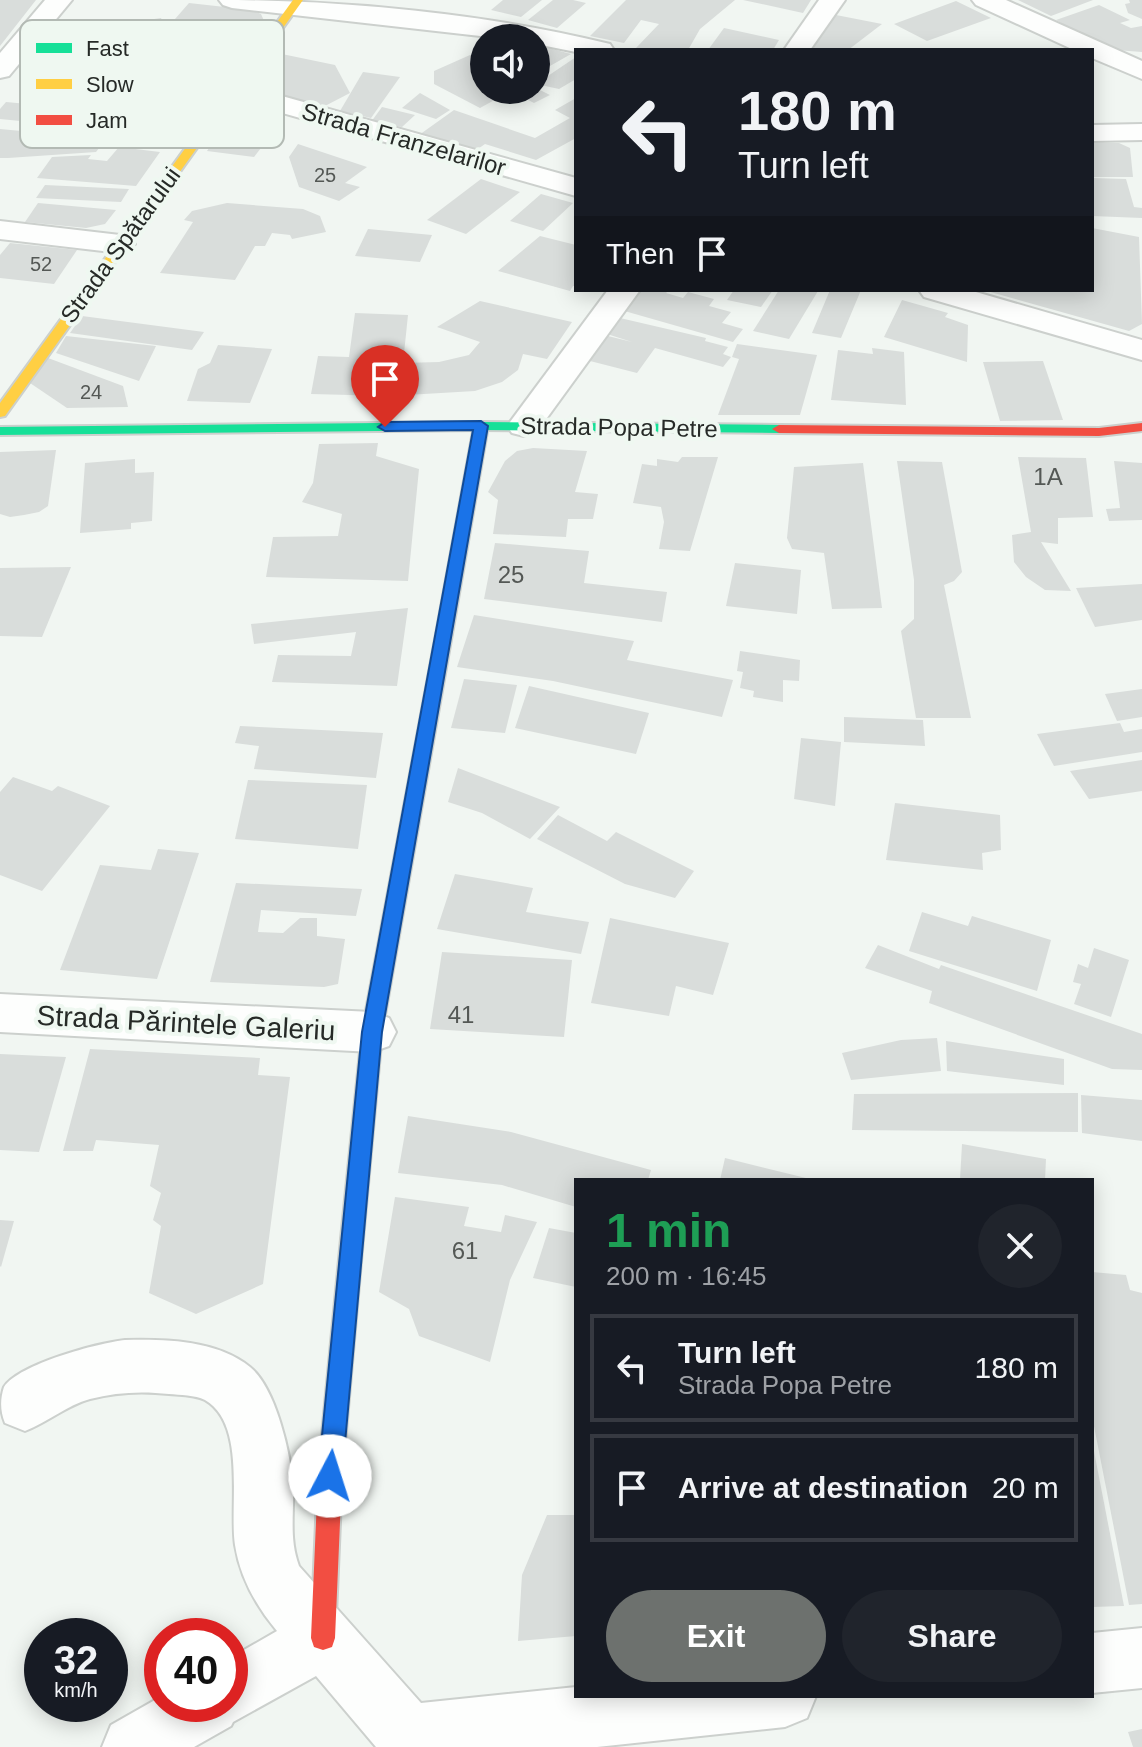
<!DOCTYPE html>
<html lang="en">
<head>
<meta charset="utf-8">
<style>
	body { margin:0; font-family:Helvetica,sans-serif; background:#20242c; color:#f1f3f6; height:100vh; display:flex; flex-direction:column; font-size:30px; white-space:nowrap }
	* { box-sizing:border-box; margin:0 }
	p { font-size:26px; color:#9ea1a6 }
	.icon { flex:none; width:44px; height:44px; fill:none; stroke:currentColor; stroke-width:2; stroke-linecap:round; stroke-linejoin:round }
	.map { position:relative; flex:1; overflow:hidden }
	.panel { position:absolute; left:574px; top:1178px; width:520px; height:520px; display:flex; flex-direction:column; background:#171b24; border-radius:0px; box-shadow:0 4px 20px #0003 }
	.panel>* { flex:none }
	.top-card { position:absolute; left:574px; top:48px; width:520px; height:244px; border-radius:0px; box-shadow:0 4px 20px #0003; background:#171b24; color:#f1f3f6; overflow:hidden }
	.buttons { position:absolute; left:470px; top:24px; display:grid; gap:16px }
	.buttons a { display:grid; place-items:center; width:80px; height:80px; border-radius:50%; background:#171b24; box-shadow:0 4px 20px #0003; font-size:40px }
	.speed { position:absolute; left:24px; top:1618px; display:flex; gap:16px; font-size:40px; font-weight:700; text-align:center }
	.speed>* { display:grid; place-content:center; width:104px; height:104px; border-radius:50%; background:#171b24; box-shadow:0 4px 20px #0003; line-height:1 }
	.speed small { font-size:20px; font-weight:400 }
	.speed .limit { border:12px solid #d22; background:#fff; color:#111 }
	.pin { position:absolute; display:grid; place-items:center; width:68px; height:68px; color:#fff; margin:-82px -34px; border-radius:50% 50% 50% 0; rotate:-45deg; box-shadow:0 0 8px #0007 }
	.pin .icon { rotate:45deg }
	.me { position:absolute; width:88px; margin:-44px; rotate:5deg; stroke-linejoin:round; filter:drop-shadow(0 0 6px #0008) }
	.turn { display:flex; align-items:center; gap:28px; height:168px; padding:0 32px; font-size:36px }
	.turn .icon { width:104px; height:104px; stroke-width:2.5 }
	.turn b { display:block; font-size:56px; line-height:68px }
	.then { display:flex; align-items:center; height:76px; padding:0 32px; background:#0003; gap:16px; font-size:30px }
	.round { display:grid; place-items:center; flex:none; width:84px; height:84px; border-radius:42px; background:#20242c }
	.overview { display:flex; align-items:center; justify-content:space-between; height:136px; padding:0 32px }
	h1 { font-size:48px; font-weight:600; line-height:60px; color:#1e9e55 }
	.cta { display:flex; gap:16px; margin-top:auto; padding:16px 32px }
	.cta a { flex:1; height:92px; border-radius:48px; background:#6d716e; color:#fff; font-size:32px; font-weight:600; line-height:92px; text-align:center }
	.cta a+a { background:#20242c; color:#f1f3f6 }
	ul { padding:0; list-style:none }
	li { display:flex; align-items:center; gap:24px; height:108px; margin:0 16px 12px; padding:0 16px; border:4px solid #363941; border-radius:0px }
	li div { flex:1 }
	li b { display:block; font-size:30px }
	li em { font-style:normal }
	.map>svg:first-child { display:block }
	.building { fill:#d9dddb }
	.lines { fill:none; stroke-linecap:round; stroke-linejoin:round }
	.street-casing { stroke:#ccd0cd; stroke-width:4 }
	.fast-casing { stroke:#ccd0cd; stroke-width:4 }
	.slow-casing { stroke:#ccd0cd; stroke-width:4 }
	.jam-casing { stroke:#ccd0cd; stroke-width:4 }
	.street { fill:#fdfefd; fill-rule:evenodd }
	.fast { fill:#16e098; fill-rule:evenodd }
	.slow { fill:#ffcf43; fill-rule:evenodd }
	.jam { fill:#f24e42; fill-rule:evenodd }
	.route { fill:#1a73e8; stroke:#114b97; stroke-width:2 }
	.labels { text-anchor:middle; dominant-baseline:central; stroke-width:8; stroke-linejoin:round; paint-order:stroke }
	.far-number-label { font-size:20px; fill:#545855 }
	.far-street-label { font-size:24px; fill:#262a27; stroke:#eff8f1 }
	.number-label { font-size:24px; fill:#545855 }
	.street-label { font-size:28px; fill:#262a27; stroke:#eff8f1 }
	.key { fill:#eff8f1; stroke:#b3bab4; stroke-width:2 }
	.key-label { font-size:22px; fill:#262a27 }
</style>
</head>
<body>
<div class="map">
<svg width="1142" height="1747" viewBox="0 0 1142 1747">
	<rect width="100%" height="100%" fill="#f1f6f2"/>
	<g class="building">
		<polygon points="0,0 36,0 0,46"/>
		<polygon points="503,0 542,0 521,17 491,10"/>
		<polygon points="553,0 573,0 586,3 557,28 528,20"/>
		<polygon points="626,0 735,0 700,29 688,50 636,48 659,24 641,20 624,43 590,36"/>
		<polygon points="743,0 811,0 803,13"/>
		<polygon points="1018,0 1093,0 1051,16"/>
		<polygon points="1129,0 1142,0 1142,19 1128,13 1125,4 1130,3"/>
		<polygon points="956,1 991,18 927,41 894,24"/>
		<polygon points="189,3 252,10 261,14 265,23 232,63 185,61 180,45 194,40 189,29 168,27"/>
		<polygon points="1099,5 1130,20 1120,23 1131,28 1142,26 1142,52 1116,50 1103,46 1056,20"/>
		<polygon points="836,15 882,24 848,50 812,48"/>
		<polygon points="161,18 173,43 111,53 100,27"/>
		<polygon points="724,28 779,40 773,50 708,50"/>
		<polygon points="545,47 571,54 536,74 536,52"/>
		<polygon points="277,53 335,65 350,93 323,107 256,88"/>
		<polygon points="470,55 484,62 484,90 536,88 550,95 534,103 511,91 480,108 434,84 434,71"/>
		<polygon points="576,57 576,79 559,89 536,84"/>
		<polygon points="363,72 400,77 371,118 340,111"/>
		<polygon points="420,93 450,110 436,119 402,108"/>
		<polygon points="576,98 576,138 536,160 485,144 475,151 419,135 454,110 535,138 570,118 555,110"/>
		<polygon points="6,102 115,112 102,129 0,119 0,109"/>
		<polygon points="382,107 415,115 402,127 371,122"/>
		<polygon points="234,121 273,130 264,139 257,138 252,146 261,148 254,157 207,151 225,124"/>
		<polygon points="0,129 106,139 96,152 8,158 0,158"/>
		<polygon points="1092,143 1119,143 1130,148 1133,177 1092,177"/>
		<polygon points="298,144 367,167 345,183 360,187 339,201 299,187 289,157"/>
		<polygon points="119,147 160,152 136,186 37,178 52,157 91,155 88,159 107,161"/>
		<polygon points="1092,178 1126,179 1134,207 1142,208 1142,218 1092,216"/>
		<polygon points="481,179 520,192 466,234 427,220"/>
		<polygon points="45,185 129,189 121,202 36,198"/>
		<polygon points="541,194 573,203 543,231 510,221"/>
		<polygon points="38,203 116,210 105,224 86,228 25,222"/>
		<polygon points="227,203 303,209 320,216 326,232 292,239 290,235 272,233 265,246 255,246 235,280 160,273 193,222 184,220 192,211"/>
		<polygon points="1092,228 1139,237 1142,324 1129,331 987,291 1092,290"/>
		<polygon points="368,229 432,235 420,262 355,256"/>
		<polygon points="540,236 576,245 576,286 573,286 570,291 498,271"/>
		<polygon points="10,243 77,250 54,284 0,278 0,255"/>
		<polygon points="639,290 669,290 666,293 683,298 688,292 714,299 709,306 731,312 722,323 743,329 733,342 621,310"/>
		<polygon points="734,290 773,290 761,307 727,300"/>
		<polygon points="779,290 818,291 789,339 753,331"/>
		<polygon points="830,290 861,290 841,338 812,333"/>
		<polygon points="902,300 948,313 945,317 968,325 967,362 884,337"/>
		<polygon points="480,301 572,322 547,359 523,354 518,370 502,382 475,391 390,396 311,394 318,356 349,357 355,313 408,315 403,363 439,362 469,355 480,342 437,327"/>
		<polygon points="82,316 204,332 192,350 70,333"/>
		<polygon points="620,318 706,338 705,341 728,347 723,354 731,357 723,367 655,348 637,373 590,361 608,336 632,342 607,334"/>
		<polygon points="66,336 156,346 139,381 56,353"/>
		<polygon points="737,344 817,355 800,415 718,415 739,359 732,357"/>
		<polygon points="218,345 272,349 250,403 187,401 198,369 210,363"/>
		<polygon points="872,348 904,352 906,405 831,400 838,350 873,354"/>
		<polygon points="48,358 123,386 128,407 67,408 30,383"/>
		<polygon points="1043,361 1063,420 1000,421 983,362"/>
		<polygon points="378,443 376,456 419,469 408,581 266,577 273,537 338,536 342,514 302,502 313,483 319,444"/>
		<polygon points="533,448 587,451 575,492 598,494 593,519 568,519 566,537 493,534 498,500 488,492 505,461 517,451"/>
		<polygon points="56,450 48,506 39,512 24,515 10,517 0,514 0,452"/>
		<polygon points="682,457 718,457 690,551 659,549 664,522 661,507 633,503 642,464 657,466 657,459 678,462"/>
		<polygon points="1018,457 1086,458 1093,517 1058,518 1058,544 1041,542 1071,591 1045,590 1026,577 1014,562 1012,535 1031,532"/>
		<polygon points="135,459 135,473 154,472 152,521 131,523 131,529 80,533 85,463"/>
		<polygon points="897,461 942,462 962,572 954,581 944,585 971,718 916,718 901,631 914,619 914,580"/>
		<polygon points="1114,461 1142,463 1142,520 1109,521 1106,509 1120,508"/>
		<polygon points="863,463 882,608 832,609 824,553 792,549 787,538 794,467"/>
		<polygon points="495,543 589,551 584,583 667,592 662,622 484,599"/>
		<polygon points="735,563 801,570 797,614 726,606"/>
		<polygon points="71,567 42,637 0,636 0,568"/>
		<polygon points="1142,584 1142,620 1095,627 1076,588"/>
		<polygon points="408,608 397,686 272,682 278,655 351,656 356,632 254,644 251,624"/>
		<polygon points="474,615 634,641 627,660 733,680 722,717 553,681 457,667"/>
		<polygon points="740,651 800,660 799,681 783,680 783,702 753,697 754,691 740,688 743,672 737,671"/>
		<polygon points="464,679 517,685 505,733 451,728"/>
		<polygon points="529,686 649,713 636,754 515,728"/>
		<polygon points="1142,689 1142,717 1117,721 1105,694"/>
		<polygon points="844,717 923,720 925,746 844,742"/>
		<polygon points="1120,723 1124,732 1142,729 1142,752 1054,766 1037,734"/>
		<polygon points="240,726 383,733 376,778 254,769 259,746 235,743"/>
		<polygon points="801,738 841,742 835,806 794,799"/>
		<polygon points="1142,760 1142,791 1089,799 1070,771"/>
		<polygon points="458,768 500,784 560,807 530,839 482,813 448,802"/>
		<polygon points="13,777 52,791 58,786 110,806 42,891 0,875 0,792"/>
		<polygon points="248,780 367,785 358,849 235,839"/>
		<polygon points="895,803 1000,815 1001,850 982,853 983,870 886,860"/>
		<polygon points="558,815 607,841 616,832 694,871 675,898 625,884 537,839"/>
		<polygon points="158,849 199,853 157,979 60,970 100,865 151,870"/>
		<polygon points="455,874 533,888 526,912 589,922 581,954 437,929"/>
		<polygon points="236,883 362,889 356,916 261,910 258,932 283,933 300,918 317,918 317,936 345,939 338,984 324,987 210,982"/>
		<polygon points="922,912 968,926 972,916 1051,940 1037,991 909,951"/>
		<polygon points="610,918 729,943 713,995 676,986 669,1016 591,1003"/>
		<polygon points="878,945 939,969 941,965 1142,1034 1142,1070 1112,1069 929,1003 932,991 865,968"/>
		<polygon points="1094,948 1129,960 1111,1017 1074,1004 1081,984 1073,982 1078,964 1088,968"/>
		<polygon points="442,952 572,960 564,1037 430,1029"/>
		<polygon points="937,1038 941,1071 851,1080 842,1053 901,1040"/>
		<polygon points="946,1041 1064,1059 1064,1085 947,1071"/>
		<polygon points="90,1049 260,1058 258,1075 290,1077 263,1284 196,1314 149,1293 161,1226 153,1220 161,1193 150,1186 159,1145 96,1140 93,1151 63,1151"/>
		<polygon points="0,1054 66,1057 39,1152 0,1150"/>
		<polygon points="1078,1093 1078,1132 852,1130 854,1094"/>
		<polygon points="1081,1095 1142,1100 1142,1141 1082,1133"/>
		<polygon points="408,1116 511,1132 651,1170 648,1180 576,1180 576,1207 502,1185 398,1173"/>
		<polygon points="962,1144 1046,1159 1045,1180 960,1180"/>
		<polygon points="725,1158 810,1179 810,1180 720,1180"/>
		<polygon points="395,1197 469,1207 464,1226 501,1232 505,1215 537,1222 510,1280 490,1362 419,1336 409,1309 379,1292"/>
		<polygon points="0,1220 14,1221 1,1267 0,1266"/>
		<polygon points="549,1228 576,1233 576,1287 533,1278"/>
		<polygon points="1092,1272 1126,1275 1130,1290 1142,1293 1142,1604 1129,1605 1092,1416"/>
		<polygon points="1092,1446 1093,1446 1124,1606 1092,1607"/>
		<polygon points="547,1515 576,1515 576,1636 518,1641 522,1575"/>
		<polygon points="1142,1729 1142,1747 1133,1747 1128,1732"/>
	</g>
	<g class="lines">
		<g class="street-casing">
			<g id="street">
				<polygon points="45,0 72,0 9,76 0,78 0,53"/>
				<path d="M219,0C345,0 488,14 610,44L614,50H576V52L536,44V38H498L232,8L223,5Z"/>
				<polygon points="819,0 845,0 810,50 784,50"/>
				<polygon points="972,0 1006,0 1142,61 1142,79 1092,58 1092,50 1074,50 976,5"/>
				<polygon points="232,82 576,178 576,196 222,96 218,90 222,84"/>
				<polygon points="1142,124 1142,140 1092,141 1092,125"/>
				<polygon points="0,221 120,235 131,238 135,244 131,250 120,253 0,239"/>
				<polygon points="608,290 640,290 536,433 524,436 512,433 507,426"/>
				<polygon points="919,290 969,290 1142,340 1142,360 924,297"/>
				<polygon points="0,994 372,1012 389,1018 396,1032 389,1046 372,1052 0,1032"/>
				<path d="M125,1340C165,1339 217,1340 250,1367C276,1388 291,1455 293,1487C294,1515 289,1539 299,1566L421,1703L576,1687V1696H816L807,1718L785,1727L597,1747H376L316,1676L233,1722L231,1726L194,1747H102L111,1725L162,1696V1704H230V1658L277,1631C256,1606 240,1577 235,1545C229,1506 247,1424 205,1400C195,1395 180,1395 169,1394C143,1391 116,1392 90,1399C67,1405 48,1422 25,1431L5,1423C0,1411 0,1399 4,1387C19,1364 98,1343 125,1340Z"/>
				<polygon points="1142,1628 1142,1688 1092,1693 1092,1633"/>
			</g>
		</g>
		<g class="fast-casing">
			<polygon id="fast" points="481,422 779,425 786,429 779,433 481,430 0,435 0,427"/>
		</g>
		<g class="slow-casing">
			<g id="slow">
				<polygon points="293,0 303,0 5,416 0,417 0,403"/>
				<polygon points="444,629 452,634 382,1032 363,1239 359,1246 352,1249 345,1246 341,1239 362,1032 436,634"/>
			</g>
		</g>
		<g class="jam-casing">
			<g id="jam">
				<polygon points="481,422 488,426 452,634 444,639 436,634 474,426"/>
				<polygon points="1142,423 1142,431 1099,436 779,433 772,429 779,425 1099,428"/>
				<polygon points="352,1229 359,1232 363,1239 342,1476 335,1638 332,1647 323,1650 314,1647 311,1638 318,1476 341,1239 345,1232"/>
			</g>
		</g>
		<use href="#street" class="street"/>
		<use href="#fast" class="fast"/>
		<use href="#slow" class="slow"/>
		<use href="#jam" class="jam"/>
	</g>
	<polygon class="route" points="481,421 488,426 382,1032 342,1476 338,1484 330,1488 322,1484 318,1476 362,1032 473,430 385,431 378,427 385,422"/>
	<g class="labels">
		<g class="far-number-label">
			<text x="325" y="175">25</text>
			<text x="41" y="264">52</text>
			<text x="91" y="392">24</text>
		</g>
		<g class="far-street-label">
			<text transform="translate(404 139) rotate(16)">Strada Franzelarilor</text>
			<text transform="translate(120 245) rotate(-54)">Strada Spătarului</text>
			<text transform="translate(619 427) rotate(1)">Strada Popa Petre</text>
		</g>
		<g class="number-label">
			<text x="1048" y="476">1A</text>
			<text x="511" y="574">25</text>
			<text x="461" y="1014">41</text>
			<text x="465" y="1250">61</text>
		</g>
		<g class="street-label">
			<text transform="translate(186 1023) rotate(3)">Strada Părintele Galeriu</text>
		</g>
	</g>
	<rect x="20" y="20" width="264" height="128" rx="12" class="key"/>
	<rect x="36" y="43" width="36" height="10" fill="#16e098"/>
	<rect x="36" y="79" width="36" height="10" fill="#ffcf43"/>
	<rect x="36" y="115" width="36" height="10" fill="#f24e42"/>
	<g class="key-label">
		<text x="86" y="56">Fast</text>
		<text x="86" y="92">Slow</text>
		<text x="86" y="128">Jam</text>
	</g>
</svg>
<div class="buttons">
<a><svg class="icon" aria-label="sound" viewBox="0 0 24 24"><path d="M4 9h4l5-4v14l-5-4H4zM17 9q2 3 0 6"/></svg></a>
</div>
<div class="speed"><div>32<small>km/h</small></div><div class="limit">40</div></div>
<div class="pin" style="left:385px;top:427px;background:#d93025"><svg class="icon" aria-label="arrive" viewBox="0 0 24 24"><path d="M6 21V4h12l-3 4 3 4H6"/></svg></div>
<svg class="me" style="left:330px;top:1476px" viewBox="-20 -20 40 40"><circle r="19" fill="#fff"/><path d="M0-13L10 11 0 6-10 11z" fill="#1a73e8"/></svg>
<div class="top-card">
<div class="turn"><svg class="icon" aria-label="left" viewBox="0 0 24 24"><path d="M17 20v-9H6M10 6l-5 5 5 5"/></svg><div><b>180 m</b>Turn left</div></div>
<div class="then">Then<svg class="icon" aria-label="arrive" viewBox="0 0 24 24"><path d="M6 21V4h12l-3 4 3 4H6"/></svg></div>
</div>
<section class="panel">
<div class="overview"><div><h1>1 min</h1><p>200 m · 16:45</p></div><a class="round"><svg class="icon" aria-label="close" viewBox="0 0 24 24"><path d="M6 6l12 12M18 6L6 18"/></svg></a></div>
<ul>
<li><svg class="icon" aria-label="left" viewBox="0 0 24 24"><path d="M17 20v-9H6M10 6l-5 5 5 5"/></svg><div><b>Turn left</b><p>Strada Popa Petre</p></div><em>180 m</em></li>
<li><svg class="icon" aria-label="arrive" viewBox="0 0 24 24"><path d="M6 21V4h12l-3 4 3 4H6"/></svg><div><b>Arrive at destination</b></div><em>20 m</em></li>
</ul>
<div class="cta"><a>Exit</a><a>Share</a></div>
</section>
</div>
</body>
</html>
